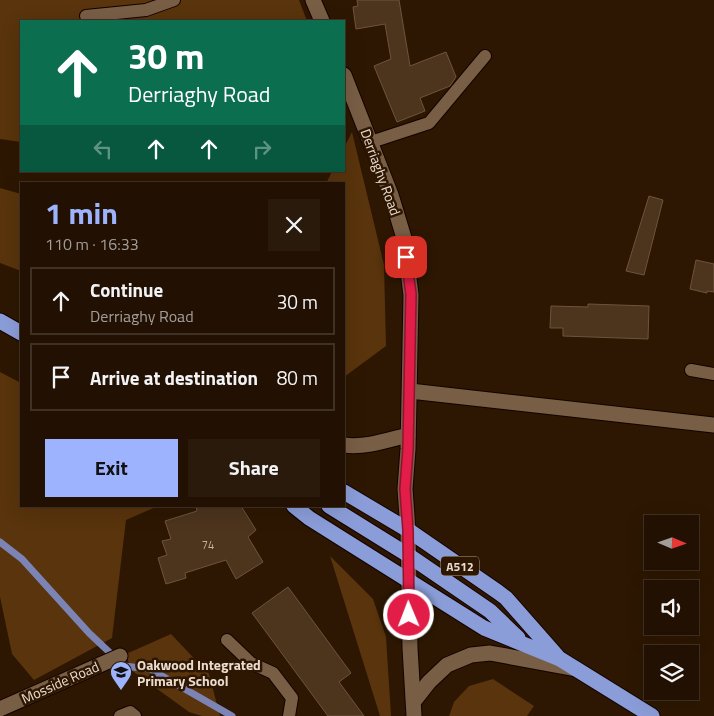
<!DOCTYPE html>
<html lang="en">
<head>
<meta charset="utf-8">
<style>
	body { margin:0; font-family:"Titillium Web",sans-serif; background:#2a1a0c; color:#f1f3f6; height:100vh; display:flex; flex-direction:column; font-size:19px; white-space:nowrap }
	* { box-sizing:border-box; margin:0 }
	p { font-size:16px; color:#a29d99 }
	.icon { flex:none; width:28px; height:28px; fill:none; stroke:currentColor; stroke-width:2; stroke-linecap:round; stroke-linejoin:round }
	.map { position:relative; flex:1; overflow:hidden }
	.drawer { position:absolute; left:20px; top:182px; width:325px; height:325px; display:flex; flex-direction:column; background:#221102; border-radius:0px; box-shadow:0 5px 20px #0002,0 0 0 1px #3f3124 }
	.drawer>* { flex:none }
	.guide { position:absolute; left:20px; top:20px; width:325px; height:152px; border-radius:0px; box-shadow:0 5px 20px #0002,0 0 0 1px #3f3124; background:#0b6e4f; color:#fff; overflow:hidden }
	.needle { width:32px; rotate:92deg }
	.controls { position:absolute; left:644px; top:515px; display:grid; gap:10px }
	.controls a { display:grid; place-items:center; width:55px; height:55px; border-radius:0px; background:#221102; box-shadow:0 5px 20px #0002,0 0 0 1px #3f3124; font-size:25px }
	.pin { position:absolute; display:grid; place-items:center; width:42px; height:42px; color:#fff; margin:-21px; border-radius:10px; box-shadow:0 2px 8px #0006 }
	.me { position:absolute; width:55px; margin:-28px; rotate:359deg; stroke-linejoin:round; filter:drop-shadow(0 0 4px #0008) }
	.turn { display:flex; align-items:center; gap:18px; height:105px; padding:0 25px; font-size:22px }
	.turn .icon { width:65px; height:65px; stroke-width:2.5 }
	.turn b { display:block; font-size:35px; line-height:42px }
	.lanes { display:flex; align-items:center; height:48px; padding:0 25px; background:#0003; justify-content:center; gap:25px; direction:ltr }
	.lanes .off { opacity:.35 }
	.round { display:grid; place-items:center; flex:none; width:52px; height:52px; border-radius:0px; background:#2a1a0c }
	.overview { display:flex; align-items:center; justify-content:space-between; height:85px; padding:0 25px }
	h1 { font-size:30px; font-weight:700; line-height:38px; color:#9eb3fd }
	.button { display:flex; gap:10px; margin-top:auto; padding:10px 25px }
	.button a { flex:1; height:58px; border-radius:0px; background:#9eb3fd; color:#111; font-size:20px; font-weight:700; line-height:58px; text-align:center }
	.button a+a { background:#2a1a0c; color:#f1f3f6 }
	ul { padding:0; list-style:none }
	li { display:flex; align-items:center; gap:15px; height:68px; margin:0 10px 8px; padding:0 15px; border:2px solid #3f3124; border-radius:0px }
	li div { flex:1 }
	li b { display:block; font-size:19px }
	li em { font-style:normal }
	.map>svg:first-child { display:block }
	.green { fill:#59340c }
	.lines { fill:none; stroke-linecap:round; stroke-linejoin:round }
	.stream { stroke:#7c84b6; stroke-width:7 }
	.building { fill:#4c341d; stroke:#6e543c }
	.lane-casing { stroke:#140300; stroke-width:14 }
	.street-casing { stroke:#140300; stroke-width:17 }
	.secondary-casing { stroke:#140300; stroke-width:17 }
	.highway-casing { stroke:#140300; stroke-width:17 }
	.lane { stroke:#795e46; stroke-width:12 }
	.street { stroke:#795e46; stroke-width:15 }
	.secondary { stroke:#795e46; stroke-width:15 }
	.highway { stroke:#8b9dd9; stroke-width:15 }
	.route-casing { stroke:#92132f; stroke-width:12 }
	.route { stroke:#e11d48; stroke-width:9 }
	.labels { text-anchor:middle; dominant-baseline:central; stroke-width:5; stroke-linejoin:round; paint-order:stroke }
	.number-label { font-size:11px; fill:#c4b2a2 }
	.shield { fill:#2d1702; stroke:#b3a192; stroke-width:1 }
	.shield-label { font-size:12px; font-weight:bold; fill:#ecdccf }
	.street-label { font-size:14px; fill:#ecdccf; stroke:#2d1702 }
	.poi-label { font-size:14px; font-weight:bold; fill:#ecdccf; stroke:#2d1702; text-anchor:start }
</style>
</head>
<body>
<div class="map">
<svg width="714" height="716" viewBox="0 0 714 716">
	<rect width="100%" height="100%" fill="#2d1702"/>
	<g class="green">
		<polygon points="0,0 299,0 307,21 21,21 21,142 0,139"/>
		<polygon points="352,132 384,265 386,346 344,377 344,184 326,184 332,171 344,171 344,148"/>
		<polygon points="0,188 21,194 21,271 0,263"/>
		<polygon points="0,372 21,383 21,506 158,506 126,520 112,638 34,680 12,654 0,597"/>
		<polygon points="330,556 373,599 386,637 391,716 380,716"/>
		<polygon points="171,634 209,674 220,716 202,716 189,712 131,670 126,654"/>
		<polygon points="493,679 534,706 527,716 449,716 454,702 469,686"/>
	</g>
	<g class="lines">
		<polyline class="stream" points="0,542 22,559 89,633 124,666 150,669 232,716"/>
	</g>
	<g class="building">
		<polygon points="357,0 399,0 410,66 446,52 456,77 450,86 420,98 425,111 397,122 374,66 391,59 385,24 356,29 353,7 358,6"/>
		<polygon points="649,196 663,200 644,275 626,271"/>
		<polygon points="696,260 714,264 714,292 707,291 707,293 690,289"/>
		<polygon points="588,304 649,306 648,339 563,336 563,328 550,328 551,306 588,307"/>
		<polygon points="196,506 241,506 256,530 248,537 263,562 236,579 226,560 185,573 186,578 166,584 158,558 167,555 162,541 171,539 165,521 197,511"/>
		<polygon points="288,587 351,673 339,682 364,716 328,716 252,613"/>
	</g>
	<g class="lines">
		<g class="lane-casing">
			<g id="lane">
				<polyline points="86,16 146,10 174,0"/>
				<polyline points="371,142 429,123 485,56"/>
				<polyline points="691,370 714,374"/>
				<polyline points="227,640 251,663 273,673 292,698 289,716"/>
				<polyline points="120,716 130,712 135,716"/>
			</g>
		</g>
		<g class="street-casing">
			<g id="street">
				<polyline points="410,391 714,425"/>
				<polyline points="0,709 120,656"/>
			</g>
		</g>
		<g class="secondary-casing">
			<g id="secondary">
				<polyline points="313,0 322,21"/>
				<polyline points="344,75 391,195 404,238 411,295 408,449 405,489 408,530 410,648 414,716"/>
				<path d="M344,445C365,448 388,440 408,435"/>
				<polyline points="414,701 429,682 447,665 471,655 490,653 576,669"/>
			</g>
		</g>
		<g class="highway-casing">
			<g id="highway">
				<polyline points="0,321 21,333"/>
				<polyline points="344,492 408,530 498,592 506,598 557,656"/>
				<polyline points="294,506 309,518 484,628 560,659 652,716"/>
				<polyline points="329,506 408,555 490,611 518,638"/>
			</g>
		</g>
		<use href="#lane" class="lane"/>
		<use href="#street" class="street"/>
		<use href="#secondary" class="secondary"/>
		<use href="#highway" class="highway"/>
	</g>
	<g class="lines">
		<g class="route-casing">
			<polyline id="route" points="406,257 411,294 408,449 405,489 408,530 409,615"/>
		</g>
		<use href="#route" class="route"/>
	</g>
	<defs>
		<g id="school-pin" transform="scale(1.125)"><path d="M0 17L-7.5 6A9.5 9.5 0 1 1 7.5 6Z" fill="#9eb3fd" stroke="#2d1702"/><path d="M0-5L7-2L0 1L-7-2ZM-4 1L0 2.5L4 1V4Q0 6-4 4Z" fill="#111"/></g>
	</defs>
	<g fill-rule="evenodd">
		<use href="#school-pin" x="121" y="672"/>
	</g>
	<g class="labels">
		<g class="number-label">
			<text x="208" y="545">74</text>
		</g>
		<rect class="shield" x="441" y="556.5" width="38" height="19" rx="4"/>
		<g class="shield-label">
			<text x="460" y="566">A512</text>
		</g>
		<g class="street-label">
			<text transform="translate(381 172) rotate(70)">Derriaghy Road</text>
			<text transform="translate(60 682) rotate(-24)">Mosside Road</text>
		</g>
		<g class="poi-label">
			<text x="137" y="664">Oakwood Integrated<tspan x="137" dy="16">Primary School</tspan></text>
		</g>
	</g>
</svg>
<div class="controls">
<a><svg class="needle" viewBox="-14 -14 28 28"><path d="M0-13l5 13h-10z" fill="#e53935"/><path d="M0 13l5-13h-10z" fill="#a29d99"/></svg></a>
<a><svg class="icon" aria-label="sound" viewBox="0 0 24 24"><path d="M4 9h4l5-4v14l-5-4H4zM17 9q2 3 0 6"/></svg></a>
<a><svg class="icon" aria-label="layers" viewBox="0 0 24 24"><path d="M12 4l9 5-9 5-9-5zM3 14l9 5 9-5"/></svg></a>
</div>
<div class="pin" style="left:406px;top:257px;background:#d93025"><svg class="icon" aria-label="arrive" viewBox="0 0 24 24"><path d="M6 21V4h12l-3 4 3 4H6"/></svg></div>
<svg class="me" style="left:409px;top:615px" viewBox="-20 -20 40 40"><circle r="17" fill="#e11d48" stroke="#fff" stroke-width="3"/><path d="M0-11L8 9 0 5-8 9z" fill="#fff"/></svg>
<div class="guide">
<div class="turn"><svg class="icon" aria-label="ahead" viewBox="0 0 24 24"><path d="M12 20V5M6 11l6-6 6 6"/></svg><div><b>30 m</b>Derriaghy Road</div></div>
<div class="lanes"><svg class="icon off" aria-label="left" viewBox="0 0 24 24"><path d="M17 20v-9H6M10 6l-5 5 5 5"/></svg><svg class="icon" aria-label="ahead" viewBox="0 0 24 24"><path d="M12 20V5M6 11l6-6 6 6"/></svg><svg class="icon" aria-label="ahead" viewBox="0 0 24 24"><path d="M12 20V5M6 11l6-6 6 6"/></svg><svg class="icon off" aria-label="right" viewBox="0 0 24 24"><path d="M7 20v-9h11M14 6l5 5-5 5"/></svg></div>
</div>
<section class="drawer">
<div class="overview"><div><h1>1 min</h1><p>110 m · 16:33</p></div><a class="round"><svg class="icon" aria-label="close" viewBox="0 0 24 24"><path d="M6 6l12 12M18 6L6 18"/></svg></a></div>
<ul>
<li><svg class="icon" aria-label="ahead" viewBox="0 0 24 24"><path d="M12 20V5M6 11l6-6 6 6"/></svg><div><b>Continue</b><p>Derriaghy Road</p></div><em>30 m</em></li>
<li><svg class="icon" aria-label="arrive" viewBox="0 0 24 24"><path d="M6 21V4h12l-3 4 3 4H6"/></svg><div><b>Arrive at destination</b></div><em>80 m</em></li>
</ul>
<div class="button"><a>Exit</a><a>Share</a></div>
</section>
</div>
</body>
</html>
